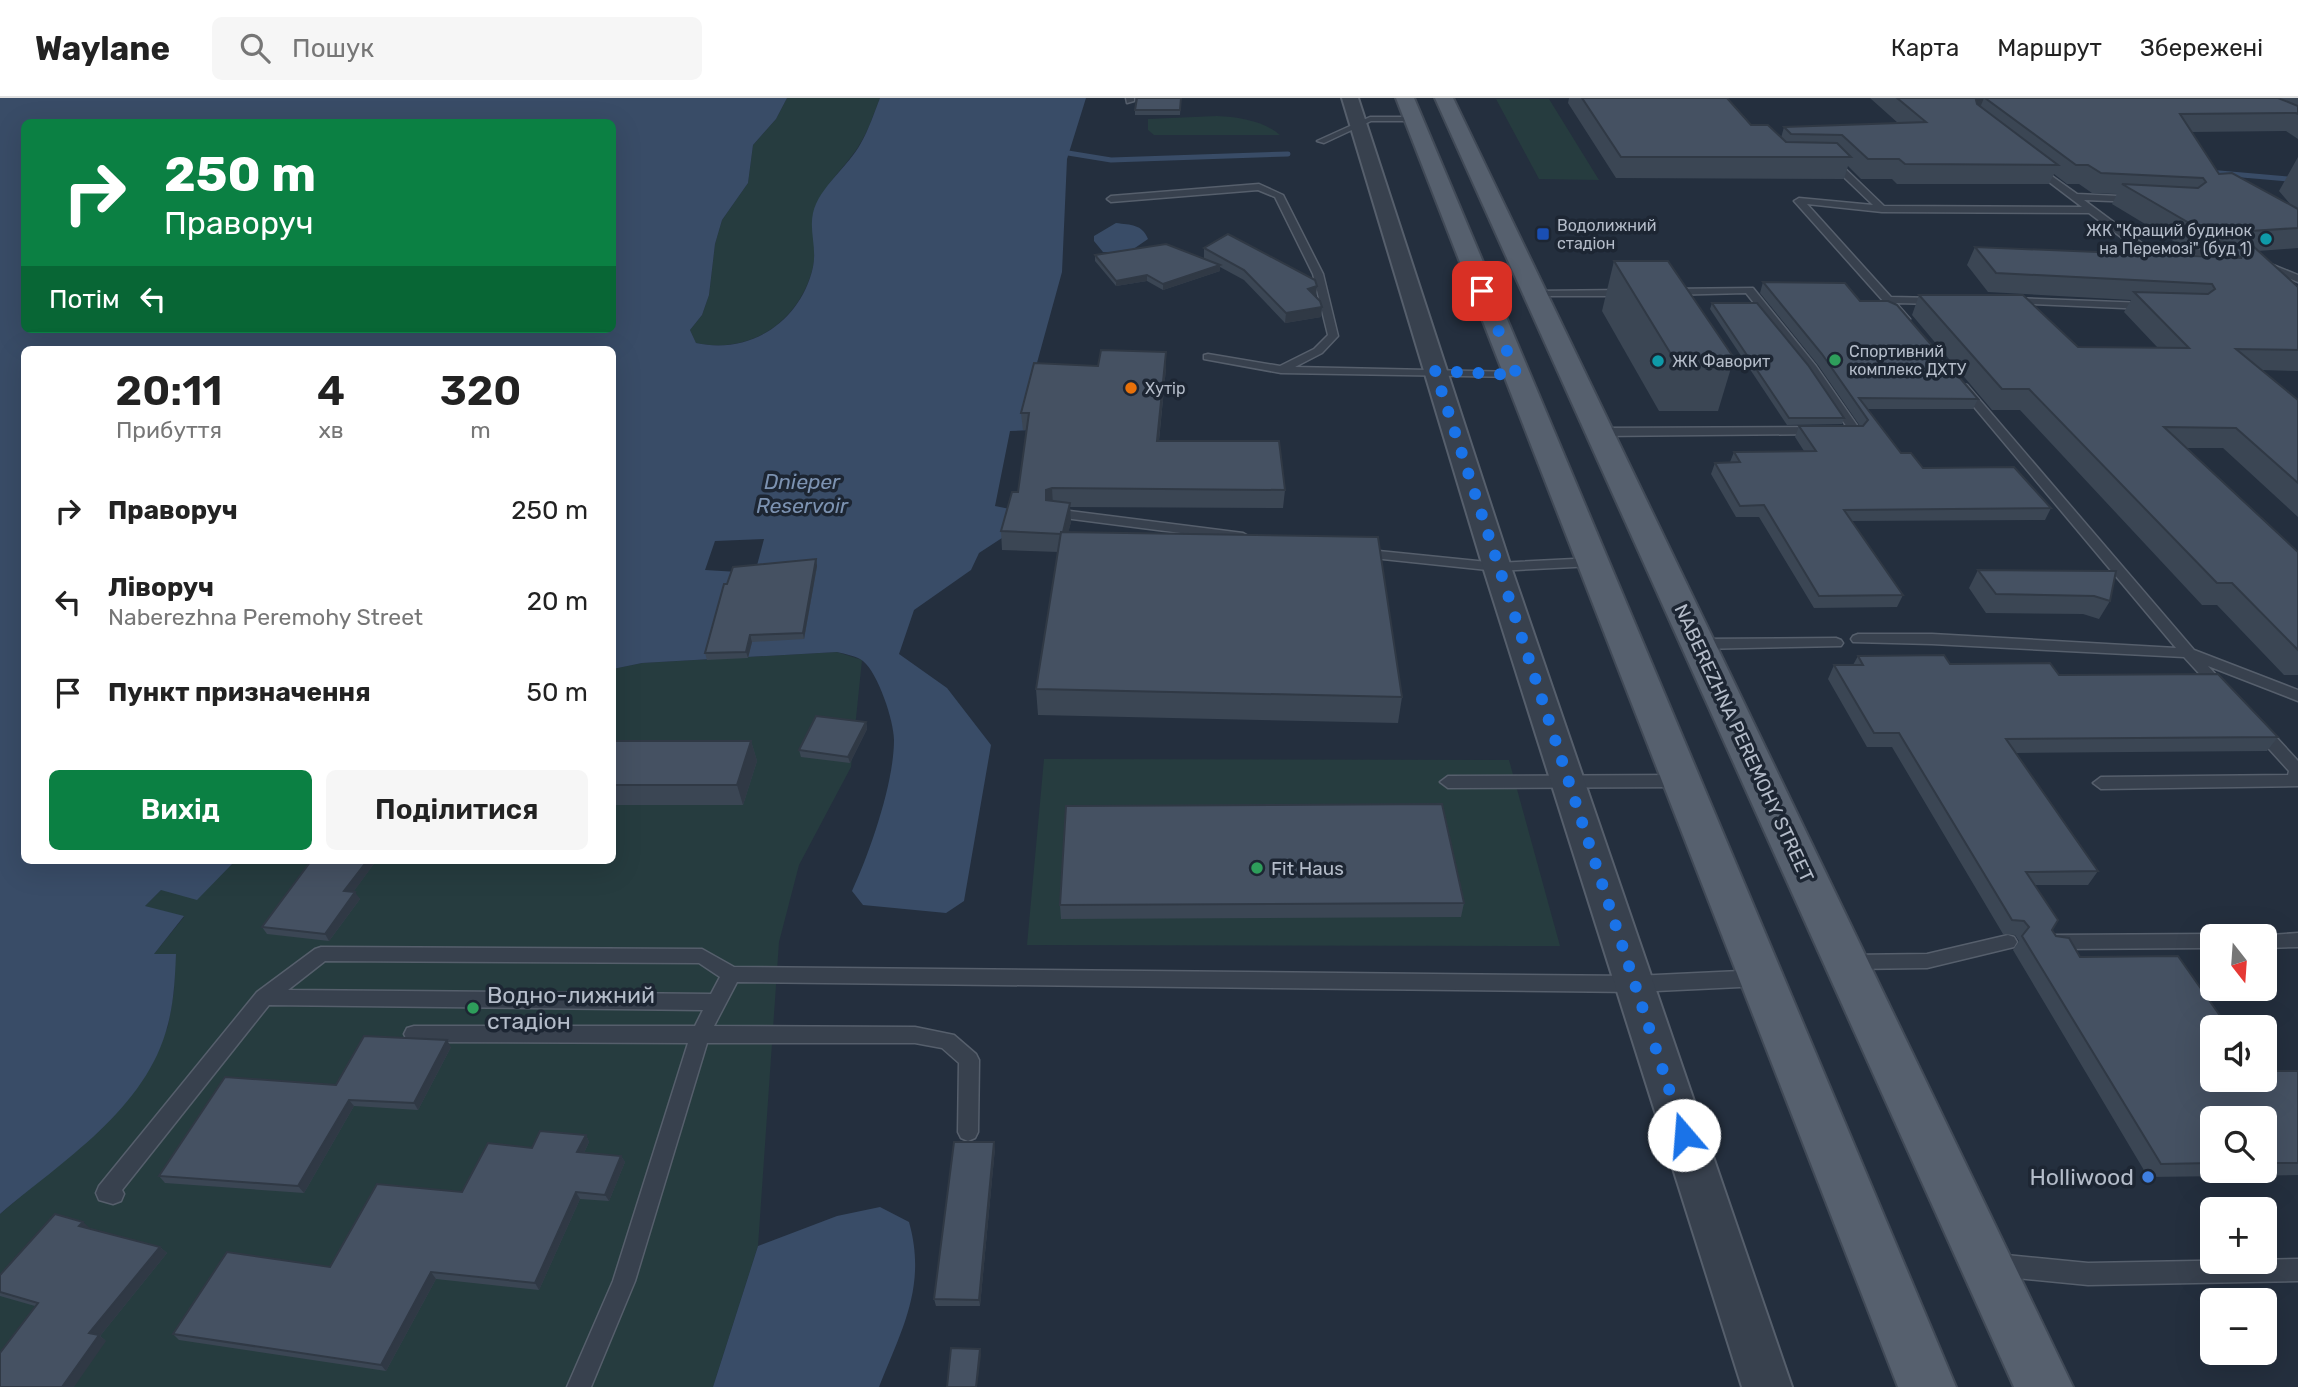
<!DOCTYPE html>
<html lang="uk">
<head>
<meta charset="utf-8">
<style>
	body { margin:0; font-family:Rubik,sans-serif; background:#f6f6f6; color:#222; height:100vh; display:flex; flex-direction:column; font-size:26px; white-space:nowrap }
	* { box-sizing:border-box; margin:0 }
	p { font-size:23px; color:#767676 }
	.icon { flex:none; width:38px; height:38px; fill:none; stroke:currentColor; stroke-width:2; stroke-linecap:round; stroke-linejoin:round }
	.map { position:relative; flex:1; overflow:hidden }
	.panel { position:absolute; left:21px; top:248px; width:595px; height:518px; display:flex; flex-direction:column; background:#fff; border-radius:10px; box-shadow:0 7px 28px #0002 }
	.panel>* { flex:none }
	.guide { position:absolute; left:21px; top:21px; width:595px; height:214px; border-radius:10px; box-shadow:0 7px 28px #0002; background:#0b8043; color:#fff; overflow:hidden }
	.needle { width:46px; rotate:163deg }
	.fabs { position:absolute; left:2200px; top:826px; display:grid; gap:14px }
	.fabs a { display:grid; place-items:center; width:77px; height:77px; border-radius:10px; background:#fff; box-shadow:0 7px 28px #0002; font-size:35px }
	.pin { position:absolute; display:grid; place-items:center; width:60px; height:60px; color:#fff; margin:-30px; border-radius:14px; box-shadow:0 4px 10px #0006 }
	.me { position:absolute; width:77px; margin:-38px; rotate:342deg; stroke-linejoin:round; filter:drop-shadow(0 0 5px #0008) }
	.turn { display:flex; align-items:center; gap:24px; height:147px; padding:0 28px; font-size:32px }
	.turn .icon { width:91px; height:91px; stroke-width:2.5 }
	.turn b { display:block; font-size:49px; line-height:60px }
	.then { display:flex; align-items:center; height:66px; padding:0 28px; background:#0003; gap:14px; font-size:26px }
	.eta { display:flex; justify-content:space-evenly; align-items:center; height:119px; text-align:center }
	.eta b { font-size:42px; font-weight:600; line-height:49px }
	.primary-button { display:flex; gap:14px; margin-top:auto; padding:14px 28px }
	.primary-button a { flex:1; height:80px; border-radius:10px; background:#0b8043; color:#fff; font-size:28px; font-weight:600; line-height:80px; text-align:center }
	.primary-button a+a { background:#f6f6f6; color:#222 }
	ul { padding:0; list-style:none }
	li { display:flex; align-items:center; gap:21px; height:91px; padding:0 28px }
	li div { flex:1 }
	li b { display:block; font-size:26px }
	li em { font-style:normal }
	header { display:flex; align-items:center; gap:42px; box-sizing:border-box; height:98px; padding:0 35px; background:#fff; border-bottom:2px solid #e0e0e0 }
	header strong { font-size:33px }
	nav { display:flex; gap:38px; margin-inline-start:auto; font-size:24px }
	.search { width:490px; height:63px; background:#f6f6f6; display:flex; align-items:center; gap:18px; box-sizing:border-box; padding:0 24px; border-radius:10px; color:#767676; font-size:26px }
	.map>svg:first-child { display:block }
	.green { fill:#263c3f }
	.water { fill:#394c67; fill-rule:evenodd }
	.pier { fill:#242f3e }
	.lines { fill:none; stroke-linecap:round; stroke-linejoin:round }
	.stream { stroke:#394c67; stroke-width:5 }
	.lane-casing { stroke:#565f6c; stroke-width:3 }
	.street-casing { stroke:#565f6c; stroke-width:4 }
	.primary-casing { stroke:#414a57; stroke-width:4 }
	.lane { fill:#38414e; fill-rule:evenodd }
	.street { fill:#38414e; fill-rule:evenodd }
	.primary { fill:#56606e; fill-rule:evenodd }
	.wall { fill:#3b4654; fill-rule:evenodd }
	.shaded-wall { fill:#303945 }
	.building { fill:#455162; stroke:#303945; stroke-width:2 }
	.route { stroke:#1a73e8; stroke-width:12; stroke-dasharray:0 21.6 }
	.transit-dot { fill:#1a4fb4; stroke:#1d2633; stroke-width:2.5 }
	.culture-dot { fill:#0f9aa8; stroke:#1d2633; stroke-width:2.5 }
	.leisure-dot { fill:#2e9e5b; stroke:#1d2633; stroke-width:2.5 }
	.food-dot { fill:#e8710a; stroke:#1d2633; stroke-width:2.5 }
	.shop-dot { fill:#3f7fe0; stroke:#1d2633; stroke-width:2.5 }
	.labels { text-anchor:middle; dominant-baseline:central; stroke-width:7; stroke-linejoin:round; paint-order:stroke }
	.far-poi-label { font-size:16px; fill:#b4bcc9; stroke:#1d2633; text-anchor:start }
	.street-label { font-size:19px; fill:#b4bcc9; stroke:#1d2633 }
	.poi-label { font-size:19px; fill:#b4bcc9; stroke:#1d2633; text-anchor:start }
	.water-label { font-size:21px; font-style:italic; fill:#7c92b1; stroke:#1d2633 }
	.near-poi-label { font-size:23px; fill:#b4bcc9; stroke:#1d2633; text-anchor:start }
</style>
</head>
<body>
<header>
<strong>Waylane</strong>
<div class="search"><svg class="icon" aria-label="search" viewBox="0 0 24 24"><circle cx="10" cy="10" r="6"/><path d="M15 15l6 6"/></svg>Пошук</div>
<nav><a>Карта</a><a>Маршрут</a><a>Збережені</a></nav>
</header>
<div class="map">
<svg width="2298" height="1289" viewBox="0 0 2298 1289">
	<rect width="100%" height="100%" fill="#242f3e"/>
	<g class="green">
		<path d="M787,0H880C874,15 869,31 861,44C851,63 832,78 823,96C810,119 818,145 813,169C800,223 751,257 696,245L690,232L702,217L709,197L715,146L722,122L748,85L753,47L776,21Z"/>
		<polygon points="1496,1 1549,1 1599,82 1539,81"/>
		<path d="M1217,18C1239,19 1264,23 1280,37H1154L1148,32V21Z"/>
		<polygon points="837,554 862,562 851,669 799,767 779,844 758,1148 713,1289 0,1289 0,1116 40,1082 150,970 168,928 174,893 175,856 153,857 184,819 145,808 161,792 220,778 235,763 612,763 613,571 642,565"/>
		<polygon points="1044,661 1509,662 1560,848 1027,847"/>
	</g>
	<g class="water">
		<path d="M0,0H787L776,21L753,47L748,85L722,122L715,146L709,197L702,217L690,232L696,245C751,257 801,223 813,169C817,150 809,133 813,115C819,89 849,68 861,45C869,31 874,15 880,0H1086L1067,61L1062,174L1035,272L1032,332L1010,333L995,408L1010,411L1022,427L979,455L971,472L914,512L899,556L947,590L991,647L964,803L946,815L863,807L852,793C870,754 894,685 894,642C894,623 878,575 863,563C857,558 845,556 837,554L642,565L613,571L612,252H24V763H235L197,802L161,792L145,808L184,818L154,856H176C175,880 174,903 168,926C147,1011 62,1063 0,1116ZM24,24H612V231H24Z"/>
		<path d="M1116,125C1131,127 1142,126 1148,141L1129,154H1103L1094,143V138Z"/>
		<path d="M880,1109L909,1124C927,1188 902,1231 879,1289H713L758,1148L837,1118Z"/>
	</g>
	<polygon class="pier" points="764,441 755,475 705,472 715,443"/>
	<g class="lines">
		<g class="stream">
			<polyline points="1068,55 1111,62 1288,56"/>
			<polyline points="2208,74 2298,82"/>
		</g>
		<g class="lane-casing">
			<g id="lane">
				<polygon points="1126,0 1134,0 1134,3 1127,5"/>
				<polygon points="1370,19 1414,19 1418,21 1414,23 1371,23 1324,45 1317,43"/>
				<polygon points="1827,59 1833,59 1884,108 2082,109 2032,71 2031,69 2035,66 2077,96 2140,99 2141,101 2137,104 2084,102 2143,146 2227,154 2232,157 2227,160 2137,151 2089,115 1882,114 1807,106 1891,199 1936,200 1941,203 1936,206 1896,205 1910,221 1905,224 1901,223 1794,103 1799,100 1873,107 1827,63"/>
				<polygon points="1259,86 1283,97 1323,176 1338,238 1322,255 1295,269 1517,274 1521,275 1521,279 1281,275 1204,261 1204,257 1208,256 1280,268 1314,251 1328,237 1313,176 1275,99 1258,92 1111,104 1107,101 1111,98"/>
				<polygon points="2262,165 2268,165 2298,177 2298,184 2262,169"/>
				<polygon points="1753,190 1816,268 1861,333 1859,336 1839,336 1839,330 1847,329 1808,272 1746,195 1667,197 1662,194 1667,191"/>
				<polygon points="1535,193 1627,192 1632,195 1627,198 1531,198 1530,196"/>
				<polygon points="2011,200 2146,205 2151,208 2146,211 2007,205 2006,203"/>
				<polygon points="1963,286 1967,287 2194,552 2298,592 2298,603 2208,568 2230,592 2227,595 2217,595 2184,559 1932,546 1853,544 1851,541 1853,538 1858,536 1932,536 2176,550 1959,291 1959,287"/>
				<polygon points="1817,329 1821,330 1821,336 1599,338 1593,334 1599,330"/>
				<polygon points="1054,411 1243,435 1250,439 1243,443 1049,418 1049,412"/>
				<polygon points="1359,451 1497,465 1594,460 1601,464 1594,468 1497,473 1354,458 1352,455"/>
				<polygon points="1836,540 1841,542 1843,545 1841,548 1698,551 1691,546 1698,541"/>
				<polygon points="2259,626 2265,627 2298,663 2298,688 2101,691 2093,685 2101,679 2288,677 2289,673 2251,631"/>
				<polygon points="1682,677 1690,683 1682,689 1448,690 1440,684 1448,678"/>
				<polygon points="2298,835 2298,849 2264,850 2264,838 2257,838"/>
				<polygon points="2212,836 2219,838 2212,838 2212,850 2053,851 2047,849 2044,844 2047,839 2053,837"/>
				<polygon points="2008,837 2014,839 2017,844 2014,849 1927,870 1849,871 1842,869 1840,864 1842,859 1849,857 1927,856"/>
				<path d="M321,849L702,851L734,869L1635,878L1761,872L1768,875L1770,880L1768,885L1761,888L1635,894L737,884L714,928L915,929L954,937L976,956L979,962L978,1034L975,1040L968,1043L961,1040L958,1034L959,965L942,950L915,945H707L635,1183L591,1289H567L613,1183L688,945L414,944L407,942L404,936L407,930L414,928H695L703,912L269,907L122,1092L124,1096L121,1103L113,1106L99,1102L96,1095L99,1088L257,894L315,851ZM325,863L699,865L720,879L711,896L288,892Z"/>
				<polygon points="1996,1156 2088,1165 2298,1161 2298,1183 2088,1187 1996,1178 1988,1175 1985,1167 1988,1159"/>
			</g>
		</g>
		<g class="street-casing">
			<polygon id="street" points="1342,0 1358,0 1511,469 1792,1289 1742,1289 1483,469"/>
		</g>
		<g class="primary-casing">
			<g id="primary">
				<polygon points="1396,0 1414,0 1956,1289 1898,1289"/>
				<polygon points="1435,0 1453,0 2073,1289 2014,1289"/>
			</g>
		</g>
		<use href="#lane" class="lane"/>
		<use href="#street" class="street"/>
		<use href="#primary" class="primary"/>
	</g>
	<g class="wall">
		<polygon points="1181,0 1180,17 1135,17 1135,12"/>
		<polygon points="1569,0 1582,0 1751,27 1781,40 1784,29 1898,25 1870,0 2298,0 2298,41 2286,33 2192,34 2219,76 2291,107 2279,93 2298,59 2298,150 2258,153 2298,189 2298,273 2261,272 2298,302 2298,419 2223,350 2186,350 2298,454 2298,577 2284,577 2217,507 2202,507 2020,312 1992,312 1912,217 1919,197 2078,249 2158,250 2124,214 2131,202 1988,194 1967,167 1975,149 2203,158 2207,150 2180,147 2112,106 2117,96 2092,95 2079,86 2067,86 2054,76 2049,86 1897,86 1892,81 1861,81 1848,68 1844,81 1616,80 1568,5"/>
		<polygon points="1204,150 1315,198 1322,209 1321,219 1285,225 1244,182 1220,169 1220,173 1163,192 1147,183 1116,188 1095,163 1095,157 1209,163 1204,160"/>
		<polygon points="1614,163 1734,260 1718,313 1659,313 1602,213"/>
		<polygon points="1763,184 1860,203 1978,301 1973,311 1868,311 1901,355 1923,370 2051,410 2045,422 1851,423 1903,497 1897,509 1814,510 1759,419 1736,419 1711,376 1715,365 1730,364 1734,354 1804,353 1795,339 1799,328 1860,328 1818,267 1760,195"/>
		<polygon points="1712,205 1844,320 1842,326 1787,327 1710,211"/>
		<polygon points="1166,254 1166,270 1159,343 1285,392 1283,410 1070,409 1071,424 1068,434 1402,599 1398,625 1038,617 1036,591 1058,454 1002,452 1001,433 1018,394 1026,332 1023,332 1021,315 1098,268"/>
		<polygon points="816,461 817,468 804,541 752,544 748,560 707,562 705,555"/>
		<polygon points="1978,472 2116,473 2110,503 2099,521 2083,516 1986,515 1969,490"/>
		<path d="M1858,558L2059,577L2278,639L2267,653L2016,655L2098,773L2088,787H2035L2052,832L2056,838L2080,859L2212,982L2298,973V1077L2148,1079L2013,852L2019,843L2015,837L2003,836L1892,649H1867L1828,581L1834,567H1853ZM2212,1020H2264V1073H2212Z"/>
		<polygon points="866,624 867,631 850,665 801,659 799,652"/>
		<polygon points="612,643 751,643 757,663 743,707 612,707"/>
		<polygon points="311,763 376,763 353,794 360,801 329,843 267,836 262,829"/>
		<polygon points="1464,805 1461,819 1061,821 1060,807"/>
		<polygon points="451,949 418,1012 354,1008 304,1095 165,1085 159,1078"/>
		<polygon points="586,1037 589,1044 584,1055 621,1058 625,1064 609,1103 580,1101 539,1192 436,1181 386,1273 179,1242 173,1236 330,1169 462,1094"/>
		<polygon points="995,1050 980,1208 936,1208 934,1201"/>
		<polygon points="89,1130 160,1149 167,1155 100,1238 106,1243 35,1208 0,1198 0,1177"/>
	</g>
	<g class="shaded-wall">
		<polygon points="1983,0 1984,0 1977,17 1976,2"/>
		<polygon points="1220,167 1220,173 1163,192 1163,186"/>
		<polygon points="1147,177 1147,183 1116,188 1116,183"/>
		<polygon points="1317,188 1316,198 1308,191"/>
		<polygon points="1322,209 1321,219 1285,225 1286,215"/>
		<polygon points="1166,254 1166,270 1157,361 1157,343"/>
		<polygon points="1052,390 1053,408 1047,410 1046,392"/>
		<polygon points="1070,405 1071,424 1063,455 1062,436"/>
		<polygon points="816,461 817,468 804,541 803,535"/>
		<polygon points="750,537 752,544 748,560 746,554"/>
		<polygon points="866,624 867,631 850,665 848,659"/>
		<polygon points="751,643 757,663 743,707 737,687"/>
		<polygon points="367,763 376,763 349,800 344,793"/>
		<polygon points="355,794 360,801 329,843 325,836"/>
		<polygon points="447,942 451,949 418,1012 414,1005"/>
		<polygon points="349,1002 354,1008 304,1095 298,1088"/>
		<polygon points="586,1037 589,1044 581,1061 577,1054"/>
		<polygon points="994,1044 995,1050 980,1208 979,1202"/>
		<polygon points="621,1058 625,1064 609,1103 605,1097"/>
		<polygon points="576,1094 580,1101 539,1192 535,1185"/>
		<polygon points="83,1124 90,1130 79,1128"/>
		<polygon points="160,1149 167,1155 100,1238 106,1243 74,1289 62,1289 89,1235"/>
		<polygon points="431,1174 436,1181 386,1273 381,1267"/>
		<polygon points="980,1251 981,1257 977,1289 976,1289"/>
	</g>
	<g class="building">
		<polygon points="1137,0 1181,0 1180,12 1135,12"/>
		<polygon points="1582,0 1727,0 1751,27 1768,27 1786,44 1837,45 1851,59 1621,59"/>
		<polygon points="1897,0 1983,0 1976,2 1977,6 2058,67 1905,66 1899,61 1868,61 1842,37 1791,36 1784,29 1926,24"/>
		<polygon points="1985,0 2278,0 2298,8 2298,16 2296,15 2180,16 2219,76 2232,75 2298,111 2298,130 2250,133 2191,126 2122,86 2198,90 2206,84 2203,80 2101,75 2088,67 2076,67"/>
		<polygon points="1228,136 1315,182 1317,188 1308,191 1320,203 1322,209 1286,215 1244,172 1204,150"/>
		<polygon points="2212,142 2254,149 2298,189 2298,252 2236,251 2298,302 2298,385 2236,330 2164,329 2298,454 2298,552 2232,485 2217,485 2029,291 2002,291 1919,197 2023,197 2078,249 2189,250 2134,194 2208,196 2215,191 2212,186 1996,175 1975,149 2242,160"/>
		<polygon points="1166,146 1220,167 1163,186 1147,177 1116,183 1095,157"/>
		<polygon points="1614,163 1668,163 1734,260 1674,261"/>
		<polygon points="1763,184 1845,185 1860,203 1888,203 1897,207 1978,301 1859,300 1901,355 1911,355 1923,370 2014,369 2051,410 1844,412 1903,497 1819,498 1764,407 1740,408 1715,365 1740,364 1734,354 1816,353 1799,328 1863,328 1868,322 1822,256"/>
		<polygon points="1712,205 1757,205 1808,267 1844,320 1789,320"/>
		<polygon points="1101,252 1166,254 1157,343 1279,343 1285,392 1052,390 1046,392 1046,402 1070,405 1063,434 1061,434 1061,436 1001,433 1012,394 1018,394 1029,315 1021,315 1034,265 1098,268"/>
		<polygon points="1061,434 1378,439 1402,599 1036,591"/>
		<polygon points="816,461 803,535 750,537 746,554 705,555 724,486 727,486 733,469"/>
		<polygon points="1978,472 2116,473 2110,503 2094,498 1996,496"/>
		<polygon points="1944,557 1950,566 2050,565 2059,577 2218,576 2278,639 2006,641 2098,773 2026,774 2058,822 2052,832 2056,838 2069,840 2080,859 2178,858 2228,929 2212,929 2212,982 2264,982 2264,973 2298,973 2298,1065 2264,1065 2264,1020 2212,1020 2212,1065 2161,1066 2022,838 2029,829 2024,823 2012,822 1899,635 1874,635 1834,567 1863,567 1858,558"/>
		<polygon points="816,618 866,624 848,659 799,652"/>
		<polygon points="612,643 751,643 737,687 612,687"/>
		<polygon points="1442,706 1464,805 1060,807 1066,708"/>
		<polygon points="311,763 367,763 344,793 355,794 325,836 262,829"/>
		<polygon points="364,938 447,942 414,1005 349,1002 298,1088 159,1078 225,979 336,987"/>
		<polygon points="540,1033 586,1037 577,1054 621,1058 605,1097 576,1094 535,1185 431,1174 381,1267 173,1236 227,1154 330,1169 377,1086 462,1094 488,1045 532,1050"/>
		<polygon points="954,1044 994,1044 979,1202 934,1201"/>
		<polygon points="55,1116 83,1124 79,1128 160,1149 89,1235 99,1237 62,1289 0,1289 0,1255 38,1205 0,1194 0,1177"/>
		<polygon points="951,1250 980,1251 976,1289 947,1289"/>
	</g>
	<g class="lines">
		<polyline class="route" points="1482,193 1517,277 1435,273 1684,1037"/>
	</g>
	<rect class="transit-dot" x="1536" y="129" width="14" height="14" rx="3.5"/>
	<g class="culture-dot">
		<circle cx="2266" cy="141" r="7"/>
		<circle cx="1658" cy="263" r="7"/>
	</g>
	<g class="leisure-dot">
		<circle cx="1835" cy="262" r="7"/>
		<circle cx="1257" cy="770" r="7"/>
		<circle cx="473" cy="910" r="7"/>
	</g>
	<circle class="food-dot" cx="1131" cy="290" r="7"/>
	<circle class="shop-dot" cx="2148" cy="1079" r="7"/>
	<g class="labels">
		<g class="far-poi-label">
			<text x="1557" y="127">Водолижний<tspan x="1557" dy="18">стадіон</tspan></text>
			<text x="2252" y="132" text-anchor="end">ЖК "Кращий будинок<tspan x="2252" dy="18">на Перемозі" (буд 1)</tspan></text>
			<text x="1849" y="253">Спортивний<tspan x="1849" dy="18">комплекс ДХТУ</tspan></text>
			<text x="1672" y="263">ЖК Фаворит</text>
			<text x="1145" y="290">Хутір</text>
		</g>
		<g class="street-label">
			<text transform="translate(1744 645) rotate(65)">NABEREZHNA PEREMOHY STREET</text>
		</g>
		<g class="poi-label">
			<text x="1271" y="770">Fit Haus</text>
		</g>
		<g class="water-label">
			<text x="802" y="383">Dnieper<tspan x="802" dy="24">Reservoir</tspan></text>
		</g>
		<g class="near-poi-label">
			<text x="487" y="897">Водно-лижний<tspan x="487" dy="26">стадіон</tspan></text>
			<text x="2134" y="1079" text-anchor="end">Holliwood</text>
		</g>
	</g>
</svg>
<div class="fabs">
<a><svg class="needle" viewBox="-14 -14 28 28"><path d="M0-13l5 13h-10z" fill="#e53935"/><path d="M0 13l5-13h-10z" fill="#767676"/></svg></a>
<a><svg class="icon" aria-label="sound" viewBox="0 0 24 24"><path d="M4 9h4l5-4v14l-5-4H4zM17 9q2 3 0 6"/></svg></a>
<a><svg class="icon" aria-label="search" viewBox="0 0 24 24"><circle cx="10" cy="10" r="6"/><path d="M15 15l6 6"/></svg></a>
<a>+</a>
<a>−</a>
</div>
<div class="pin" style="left:1482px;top:193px;background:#d93025"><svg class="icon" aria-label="arrive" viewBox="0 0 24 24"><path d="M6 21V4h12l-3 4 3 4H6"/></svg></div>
<svg class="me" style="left:1684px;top:1037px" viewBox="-20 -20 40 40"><circle r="19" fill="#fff"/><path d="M0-13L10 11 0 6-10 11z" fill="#1a73e8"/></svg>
<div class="guide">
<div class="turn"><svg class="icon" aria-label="right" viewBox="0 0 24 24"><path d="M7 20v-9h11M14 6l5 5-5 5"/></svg><div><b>250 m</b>Праворуч</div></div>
<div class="then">Потім<svg class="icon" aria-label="left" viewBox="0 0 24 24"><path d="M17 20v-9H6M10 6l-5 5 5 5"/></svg></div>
</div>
<section class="panel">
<div class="eta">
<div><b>20:11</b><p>Прибуття</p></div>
<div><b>4</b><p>хв</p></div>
<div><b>320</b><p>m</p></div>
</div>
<ul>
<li><svg class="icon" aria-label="right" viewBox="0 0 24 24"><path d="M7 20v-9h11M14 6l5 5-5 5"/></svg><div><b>Праворуч</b></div><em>250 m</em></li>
<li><svg class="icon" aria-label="left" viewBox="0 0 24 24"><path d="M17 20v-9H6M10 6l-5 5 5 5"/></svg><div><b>Ліворуч</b><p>Naberezhna Peremohy Street</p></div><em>20 m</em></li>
<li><svg class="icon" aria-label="arrive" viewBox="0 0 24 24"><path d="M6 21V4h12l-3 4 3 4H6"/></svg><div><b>Пункт призначення</b></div><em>50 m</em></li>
</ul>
<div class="primary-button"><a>Вихід</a><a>Поділитися</a></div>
</section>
</div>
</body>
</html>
